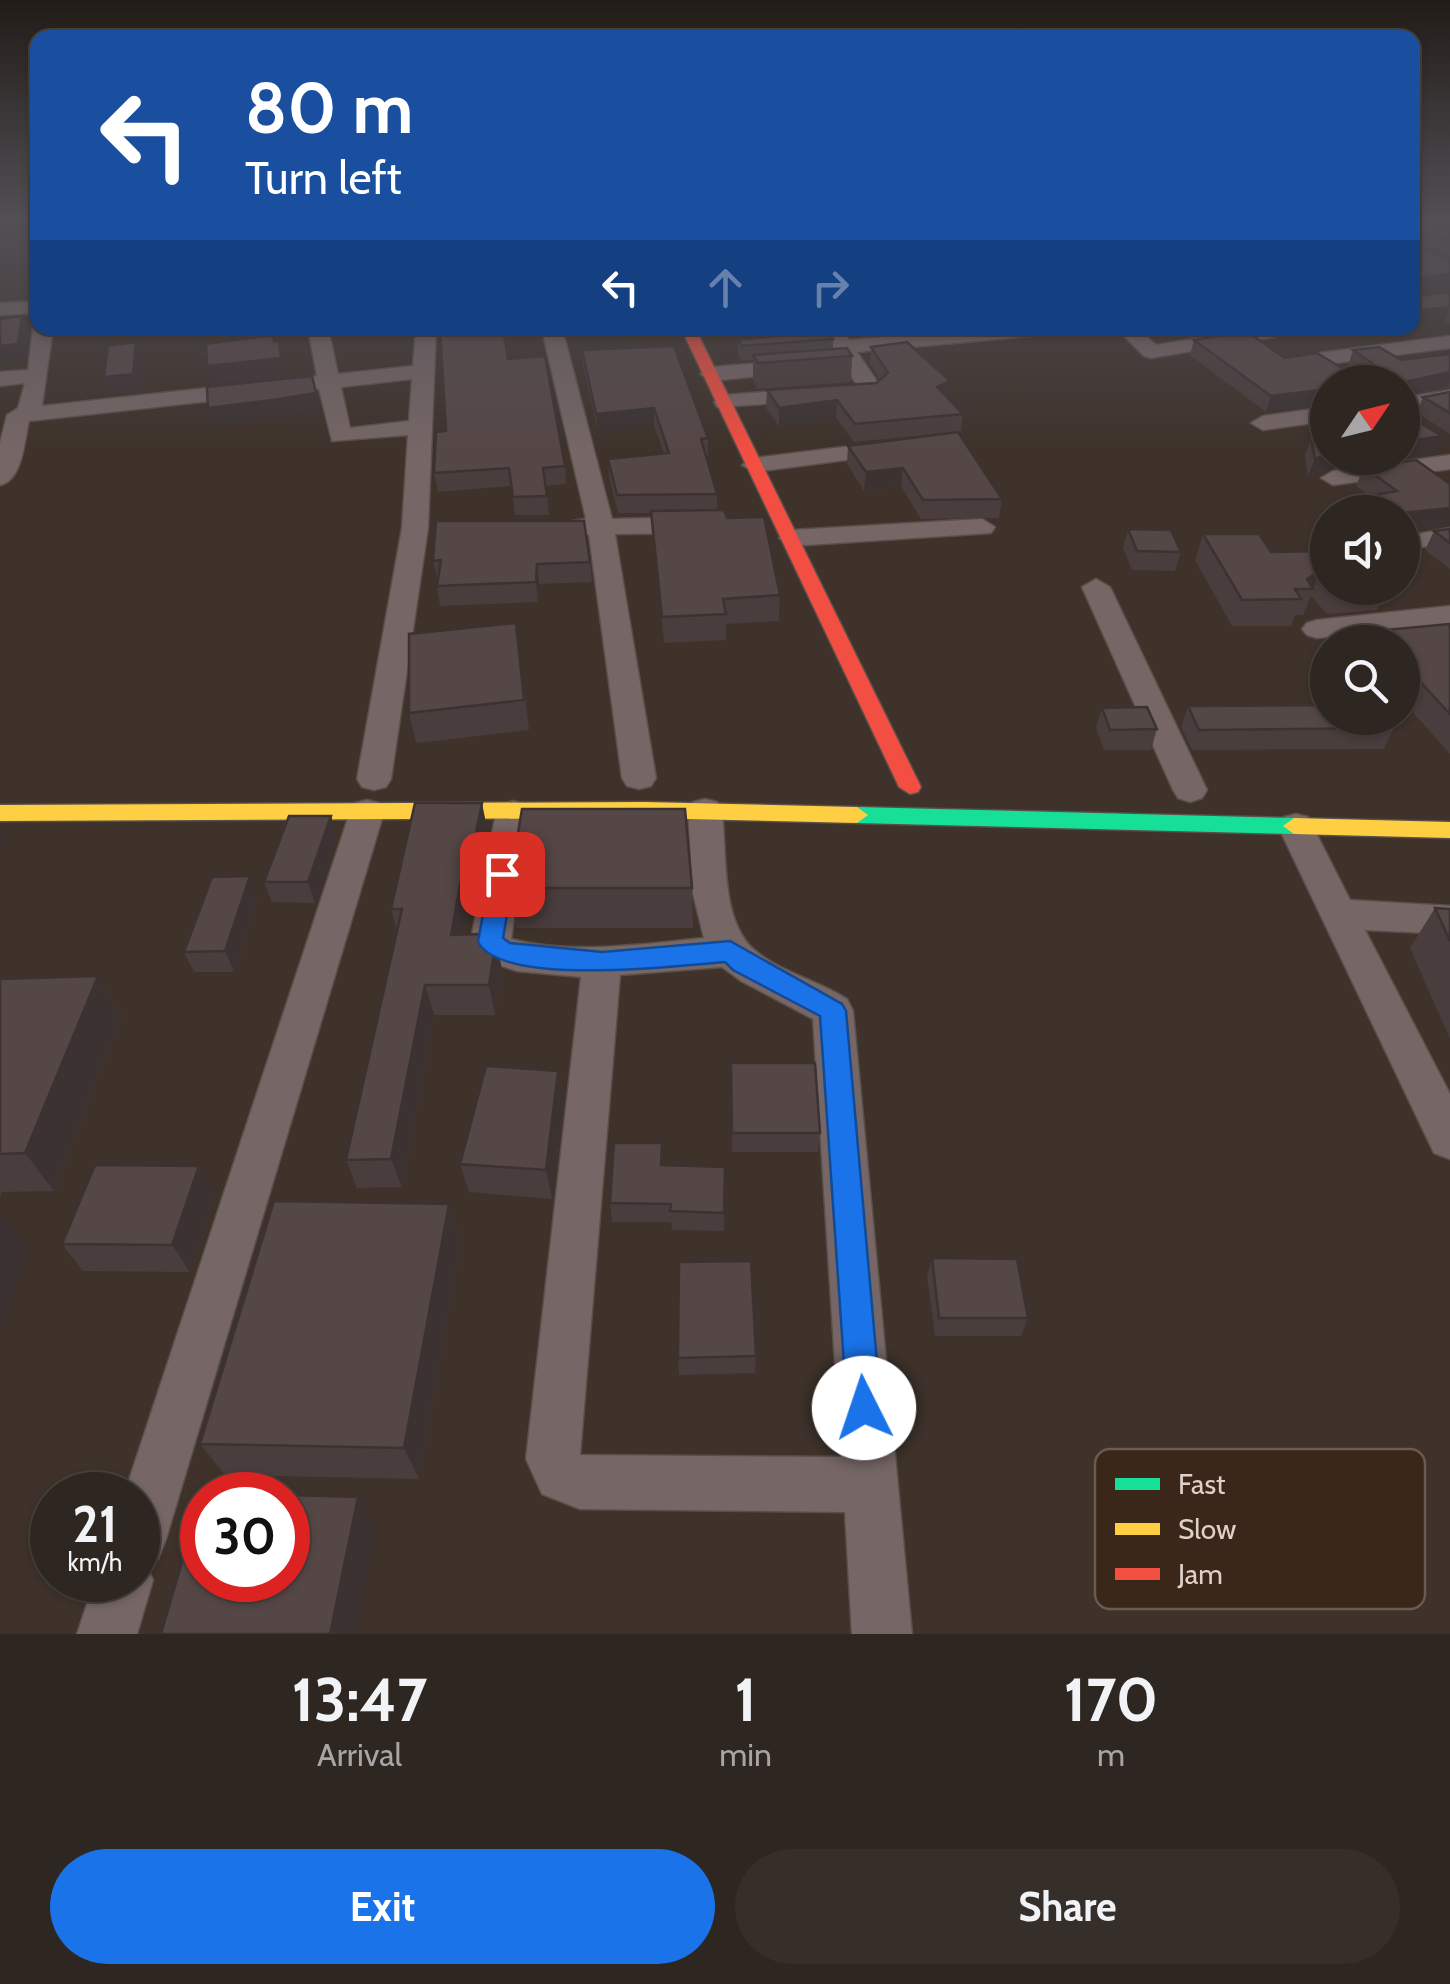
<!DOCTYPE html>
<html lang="en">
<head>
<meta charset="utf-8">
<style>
	body { margin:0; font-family:Cabin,sans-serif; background:#362e29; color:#f1f3f6; height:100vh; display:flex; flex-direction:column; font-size:38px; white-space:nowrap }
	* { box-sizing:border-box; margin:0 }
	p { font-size:32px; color:#a7a5a5 }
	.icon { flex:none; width:55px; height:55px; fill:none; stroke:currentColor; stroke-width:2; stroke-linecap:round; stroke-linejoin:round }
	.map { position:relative; height:1634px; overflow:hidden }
	.sheet { display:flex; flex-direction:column; background:#2e2620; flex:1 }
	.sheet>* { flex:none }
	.top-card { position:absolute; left:30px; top:30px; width:1390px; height:305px; border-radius:20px; box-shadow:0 2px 8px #0004,0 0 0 2px #49433e; background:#1a4fa0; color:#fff; overflow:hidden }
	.needle { width:65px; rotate:55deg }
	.buttons { position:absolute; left:1310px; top:365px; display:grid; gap:20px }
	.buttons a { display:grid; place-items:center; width:110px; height:110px; border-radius:50%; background:#2e2620; box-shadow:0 2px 8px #0004,0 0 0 2px #49433e; font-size:50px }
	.speed { position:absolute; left:30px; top:1472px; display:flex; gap:20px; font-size:50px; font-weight:700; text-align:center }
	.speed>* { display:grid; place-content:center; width:130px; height:130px; border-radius:50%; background:#2e2620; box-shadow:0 2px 8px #0004,0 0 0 2px #49433e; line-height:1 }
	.speed small { font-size:25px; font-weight:400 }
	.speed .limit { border:15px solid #d22; background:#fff; color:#111 }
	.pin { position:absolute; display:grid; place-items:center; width:85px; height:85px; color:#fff; margin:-42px; border-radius:20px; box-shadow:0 5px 15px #0006 }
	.me { position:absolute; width:110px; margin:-55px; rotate:356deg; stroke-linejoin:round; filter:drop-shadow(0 0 8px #0008) }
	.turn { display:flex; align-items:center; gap:35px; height:210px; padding:0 50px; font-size:45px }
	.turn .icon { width:130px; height:130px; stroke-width:2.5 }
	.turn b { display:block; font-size:70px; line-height:85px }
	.lanes { display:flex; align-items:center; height:95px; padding:0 50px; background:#0003; justify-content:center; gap:50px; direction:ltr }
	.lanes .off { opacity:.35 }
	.eta { display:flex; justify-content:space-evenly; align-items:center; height:170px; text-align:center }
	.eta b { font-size:60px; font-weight:800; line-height:70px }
	.action { display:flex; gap:20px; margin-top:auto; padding:20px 50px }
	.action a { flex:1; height:115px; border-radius:60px; background:#1a73e8; color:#fff; font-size:40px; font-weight:800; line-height:115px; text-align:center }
	.action a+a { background:#362e29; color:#f1f3f6 }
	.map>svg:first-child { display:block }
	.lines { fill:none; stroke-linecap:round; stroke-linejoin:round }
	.street-casing { stroke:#594f49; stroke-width:3 }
	.fast-casing { stroke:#594f49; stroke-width:3 }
	.slow-casing { stroke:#594f49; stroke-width:3 }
	.jam-casing { stroke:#594f49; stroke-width:3 }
	.street { fill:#766666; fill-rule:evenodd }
	.fast { fill:#16e098; fill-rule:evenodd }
	.slow { fill:#ffcf43; fill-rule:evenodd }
	.jam { fill:#f24e42; fill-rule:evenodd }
	.wall { fill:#4a3d3d }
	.shaded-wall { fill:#3c3232 }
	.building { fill:#564747; stroke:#3c3232; stroke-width:2.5 }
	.route { fill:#1a73e8; stroke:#114b97; stroke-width:2.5 }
	.key { fill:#3b2719; stroke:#6c5a4e; stroke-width:2.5 }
	.key-label { font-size:28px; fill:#dfd1c9 }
</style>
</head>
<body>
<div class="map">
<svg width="1450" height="1634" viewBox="0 0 1450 1634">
	<rect width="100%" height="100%" fill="#3e322b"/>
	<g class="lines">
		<g class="street-casing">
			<g id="street">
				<polygon points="38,301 38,313 0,315 0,303"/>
				<path d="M38,323V328H53L42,406L317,376L308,328H328L338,374L413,366L416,328H436L428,528L391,779L386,787L374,790L362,787L357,779L402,528L408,435L332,441L319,389L29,421C24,441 23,480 0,485V443L7,415L18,408L25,383L0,386V372L28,370L33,328ZM412,379L409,421L350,428L341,387Z"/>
				<polygon points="450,328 562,328 612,519 699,517 712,525 699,533 615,534 656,778 651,786 639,789 627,786 622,778 589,535 572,533 568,527 572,521 586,519 543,334 457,338 450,336 447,332"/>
				<polygon points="820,328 840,328 849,340 990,328 1062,328 1052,334 857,352 883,390 872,397 717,407 714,402 725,395 857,385"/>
				<polygon points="1116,328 1137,328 1156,345 1258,328 1282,328 1284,331 1274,337 1151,358 1144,356"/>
				<polygon points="1450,336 1450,348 1319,365 1308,359 1319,353"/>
				<polygon points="800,360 808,361 811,366 808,371 711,381 700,374 711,367"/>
				<polygon points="1450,390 1450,404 1402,412 1402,398"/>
				<polygon points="1328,407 1328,421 1263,430 1251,423 1263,416"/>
				<polygon points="892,441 900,443 904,448 900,453 754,472 742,465 754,458"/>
				<polygon points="1450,455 1450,469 1333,485 1321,478 1333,471"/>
				<polygon points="982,519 995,527 991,533 792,546 779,538 792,530"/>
				<polygon points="1450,528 1450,544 1402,549 1402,537"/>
				<polygon points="1096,579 1110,587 1207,790 1202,798 1190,802 1178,798 1173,790 1082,587"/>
				<polygon points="1450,606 1450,624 1317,638 1307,635 1302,629 1307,623 1317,620"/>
				<path d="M705,799L717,802L722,811C727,853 720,924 757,952C783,973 819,981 847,999L853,1011L912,1634H852L845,1512L580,1509L542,1494L526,1459L581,977L517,971L480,959L472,934L496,813L501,804L513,801L525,804L530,813L511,939C572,955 642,944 704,938L693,894L688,811L693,802ZM722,967L741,981L813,1019L841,1457L580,1455L620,975Z"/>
				<polygon points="367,800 379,803 384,812 166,1539 158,1559 146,1564 153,1580 137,1634 77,1634 95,1580 138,1580 138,1495 124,1495 350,812 355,803"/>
				<polygon points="1296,814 1308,817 1350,900 1450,906 1450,934 1365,930 1450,1094 1450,1159 1434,1153 1278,826 1284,817"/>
			</g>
		</g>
		<g class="fast-casing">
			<polygon id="fast" points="857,807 1294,818 1305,826 1294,834 857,823 846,815"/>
		</g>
		<g class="slow-casing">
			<g id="slow">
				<polygon points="644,802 857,807 868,815 857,823 644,818 0,821 0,805"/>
				<polygon points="1294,818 1450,822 1450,838 1294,834 1283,826"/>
			</g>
		</g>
		<g class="jam-casing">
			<polygon id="jam" points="681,328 695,328 921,787 918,792 910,794 899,787"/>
		</g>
		<use href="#street" class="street"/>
		<use href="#fast" class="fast"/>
		<use href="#slow" class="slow"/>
		<use href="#jam" class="jam"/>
	</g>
	<g class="wall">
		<polygon points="1412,221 1450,221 1450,256 1416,244 1416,247 1450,286 1416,292 1415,297 1450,292 1450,324 1444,321 1412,325"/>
		<polygon points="770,328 824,328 833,339 833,349 852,356 851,382 757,389 753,381 753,360 742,361 738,354 738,340 776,336"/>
		<polygon points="1303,328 1392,328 1312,338 1302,332"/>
		<polygon points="1194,340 1345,370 1353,370 1348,365 1353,350 1401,360 1450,354 1450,387 1406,396 1407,415 1442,436 1435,453 1402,457 1402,382 1328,382 1266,412 1190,355"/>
		<polygon points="871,347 948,398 963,414 961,432 854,442 836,418 779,426 766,408 767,390 876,383 880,380 870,364"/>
		<polygon points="582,350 708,438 708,456 706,456 717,494 717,510 727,518 780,595 779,621 726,624 726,640 664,643 651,513 618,513 609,477 608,459 664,454 654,425 598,431 583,366"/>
		<polygon points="508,359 565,466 566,484 546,486 549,515 515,515 511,486 438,492 434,473 446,431"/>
		<polygon points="1450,392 1450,434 1417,413 1423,397"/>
		<polygon points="1311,438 1328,458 1402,458 1332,467 1308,476 1305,455"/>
		<polygon points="848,446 1002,499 999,518 921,519 901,486 864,491 847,464"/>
		<polygon points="1364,467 1450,484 1450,525 1402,531 1402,512 1363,512 1370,496 1356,486"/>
		<polygon points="1128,529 1181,552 1175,571 1132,570 1123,548"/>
		<polygon points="1450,529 1450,569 1425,550 1434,531"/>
		<polygon points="1203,534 1271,552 1328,551 1328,588 1387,588 1377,610 1327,614 1311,596 1303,615 1295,615 1291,626 1232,626 1195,560"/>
		<polygon points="433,561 590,562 592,582 539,584 538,602 440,606 437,586 438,580"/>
		<polygon points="1450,624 1450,754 1402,700 1402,642 1369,642 1374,631"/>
		<polygon points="520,653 529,730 416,743 409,713"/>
		<polygon points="1188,706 1394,728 1384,749 1192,750 1181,727"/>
		<polygon points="1102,708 1157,729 1151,750 1104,750 1096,728"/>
		<polygon points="331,816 337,837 315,903 272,902 264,882"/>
		<polygon points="488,833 477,888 471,888 463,935 496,940 502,970 495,1015 434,1015 402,1187 357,1188 346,1160 397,931 391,909"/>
		<polygon points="250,876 258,896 234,972 194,972 184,952"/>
		<polygon points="509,888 692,888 693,928 516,928"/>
		<polygon points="1435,908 1450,909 1450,1039 1410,948"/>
		<polygon points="98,976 121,1016 54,1191 2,1192 0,1198 0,979"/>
		<polygon points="731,1063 820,1133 818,1152 732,1152"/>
		<polygon points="563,1100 552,1199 469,1192 460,1164"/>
		<polygon points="663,1165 725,1167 724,1231 672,1230 671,1222 612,1222 610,1203"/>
		<polygon points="216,1194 190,1272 83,1271 62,1244"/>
		<polygon points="449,1204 461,1240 419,1479 225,1475 200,1444"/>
		<polygon points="932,1258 1028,1318 1021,1336 935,1336 927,1276"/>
		<polygon points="756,1356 755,1373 679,1375 678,1358"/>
	</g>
	<g class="shaded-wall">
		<polygon points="1450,274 1450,286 1412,292 1417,278"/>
		<polygon points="1450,306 1444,321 1412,325 1412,311"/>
		<polygon points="22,316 29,333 25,360 0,364 0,346"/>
		<polygon points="1316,328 1392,328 1312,338"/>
		<polygon points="279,341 286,376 212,384 207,366"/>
		<polygon points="136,342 142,359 139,392 110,395 104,377"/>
		<polygon points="1450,372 1449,386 1402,397 1405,382"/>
		<polygon points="950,381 948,399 937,387"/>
		<polygon points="1328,389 1328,405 1266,412 1271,396"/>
		<polygon points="316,393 321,411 278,418 214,425 208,408"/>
		<polygon points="837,400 836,418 779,426 779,408"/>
		<polygon points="654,408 654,425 598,431 596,414"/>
		<polygon points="1442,436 1435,453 1402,457 1402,442"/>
		<polygon points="1328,454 1328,458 1402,458 1332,467 1308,476 1315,459"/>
		<polygon points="903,468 901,486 864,491 866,472"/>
		<polygon points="1450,508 1450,525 1402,531 1402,513"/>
		<polygon points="537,564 539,584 538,602 536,582"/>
		<polygon points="1321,570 1310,596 1313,589 1307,579"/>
		<polygon points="482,803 488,833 477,888 471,857"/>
		<polygon points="331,816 337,837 315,903 308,882"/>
		<polygon points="0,825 6,836 0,846"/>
		<polygon points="465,857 471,888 458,965 451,935"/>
		<polygon points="250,876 258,896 234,972 225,951"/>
		<polygon points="496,940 502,970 495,1015 489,985"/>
		<polygon points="98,976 121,1016 54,1191 25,1153"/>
		<polygon points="425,985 434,1015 402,1187 391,1159"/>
		<polygon points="558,1071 563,1100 552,1199 546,1170"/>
		<polygon points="199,1166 216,1194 190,1272 172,1245"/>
		<polygon points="449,1204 461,1240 419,1479 404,1448"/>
		<polygon points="0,1213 30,1250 0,1329"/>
		<polygon points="358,1497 377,1525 356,1634 330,1634"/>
	</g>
	<g class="building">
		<polygon points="1412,221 1450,221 1450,241 1415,229 1416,247 1450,259 1450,274 1417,278 1415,297 1450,292 1450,307 1412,311"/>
		<polygon points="22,316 18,344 0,346 0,319"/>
		<polygon points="440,328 503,328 508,359 545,356 565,466 543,468 547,496 513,497 509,468 434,473 436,432 446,431"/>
		<polygon points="781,328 824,328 833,339 742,346 738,340 787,335"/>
		<polygon points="1246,331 1285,358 1317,353 1345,370 1373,369 1372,363 1353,350 1379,347 1401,360 1450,354 1450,372 1405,382 1407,415 1442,436 1402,442 1402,382 1328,382 1328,389 1271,396 1194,340"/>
		<polygon points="273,335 274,342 279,341 281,358 207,366 206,344"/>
		<polygon points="136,342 133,374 104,377 108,346"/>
		<polygon points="907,342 950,381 937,387 963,414 855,424 837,400 779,408 767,390 876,383 888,373 871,347"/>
		<polygon points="674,346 708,438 701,439 717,494 617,495 608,459 669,453 654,408 596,414 582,350"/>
		<polygon points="847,348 852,356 758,363 753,355"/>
		<polygon points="312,376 316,393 273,400 208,408 207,387"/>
		<polygon points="1450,392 1450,413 1423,397"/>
		<polygon points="958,432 1002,499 923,500 903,468 866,472 848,446"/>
		<polygon points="1328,436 1328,454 1315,459 1311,438"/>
		<polygon points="1416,460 1450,484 1450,508 1402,513 1392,512 1370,496 1397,491 1364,467"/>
		<polygon points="724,510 727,518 764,517 780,595 723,599 726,614 662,617 651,511"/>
		<polygon points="436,521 584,521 590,562 537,564 536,582 437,586 441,560 433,561"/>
		<polygon points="1128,529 1171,530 1181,552 1137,551"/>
		<polygon points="1450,529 1450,543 1434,531"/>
		<polygon points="1203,534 1259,534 1271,552 1328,551 1328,577 1321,570 1307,579 1313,589 1295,589 1301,599 1242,600"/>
		<polygon points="516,623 524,700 409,713 409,634"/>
		<polygon points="1450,624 1450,714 1402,662 1402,642 1385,642 1374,631"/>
		<polygon points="1328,705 1328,718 1387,718 1394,728 1199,730 1188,706"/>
		<polygon points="1147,707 1157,729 1110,730 1102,708"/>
		<polygon points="415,803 482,803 471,857 465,857 451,935 480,934 496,940 489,985 425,985 391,1159 346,1160 402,909 391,909"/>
		<polygon points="522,809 685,809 692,888 509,888"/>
		<polygon points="289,816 331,816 308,882 264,882"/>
		<polygon points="250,876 225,951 184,952 212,877"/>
		<polygon points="1435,908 1450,909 1450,941"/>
		<polygon points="98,976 25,1153 0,1154 0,979"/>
		<polygon points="731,1063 815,1063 820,1133 732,1133"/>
		<polygon points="486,1066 558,1071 546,1170 460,1164"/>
		<polygon points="614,1143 662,1143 661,1165 725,1167 724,1213 670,1211 671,1204 610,1203"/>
		<polygon points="95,1165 199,1166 172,1245 62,1244"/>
		<polygon points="274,1201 449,1204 404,1448 200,1444"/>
		<polygon points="932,1258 1017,1259 1028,1318 939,1318"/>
		<polygon points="751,1261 756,1356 678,1358 679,1262"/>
		<polygon points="202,1494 258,1495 202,1495 202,1580 288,1580 288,1495 358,1497 330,1634 161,1634"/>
	</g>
	<linearGradient id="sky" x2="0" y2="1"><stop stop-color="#221c18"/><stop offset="0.49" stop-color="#524f55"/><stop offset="1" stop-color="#524f55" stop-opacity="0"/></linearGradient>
	<rect width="1450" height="449" fill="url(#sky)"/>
	<path class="route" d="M502,865L514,874L503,938L510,943L602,952L730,941L842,1004L846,1011L881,1408L876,1421L864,1426L852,1421L847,1408L820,1016L733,970L725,962C677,966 502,987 478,942L490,874Z"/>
	<rect x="1095" y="1449" width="330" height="160" rx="15" class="key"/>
	<rect x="1115" y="1478" width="45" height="12" fill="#16e098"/>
	<rect x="1115" y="1523" width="45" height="12" fill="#ffcf43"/>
	<rect x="1115" y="1568" width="45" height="12" fill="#f24e42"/>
	<g class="key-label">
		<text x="1178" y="1494">Fast</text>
		<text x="1178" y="1539">Slow</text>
		<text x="1178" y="1584">Jam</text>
	</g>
</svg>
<div class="buttons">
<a><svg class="needle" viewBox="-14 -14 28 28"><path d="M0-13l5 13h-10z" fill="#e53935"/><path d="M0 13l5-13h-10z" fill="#a7a5a5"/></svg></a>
<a><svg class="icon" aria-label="sound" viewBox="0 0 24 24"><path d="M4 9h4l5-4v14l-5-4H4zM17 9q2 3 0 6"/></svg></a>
<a><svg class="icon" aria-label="search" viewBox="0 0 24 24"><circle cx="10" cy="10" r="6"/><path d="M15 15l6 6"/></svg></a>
</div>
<div class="speed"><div>21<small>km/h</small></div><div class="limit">30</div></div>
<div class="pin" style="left:502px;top:874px;background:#d93025"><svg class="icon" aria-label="arrive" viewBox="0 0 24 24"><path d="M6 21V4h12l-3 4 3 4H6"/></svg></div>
<svg class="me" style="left:864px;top:1408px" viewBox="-20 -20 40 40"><circle r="19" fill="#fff"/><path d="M0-13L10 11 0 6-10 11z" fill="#1a73e8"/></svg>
<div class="top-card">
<div class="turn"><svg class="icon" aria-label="left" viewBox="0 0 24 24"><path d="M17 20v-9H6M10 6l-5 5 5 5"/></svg><div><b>80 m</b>Turn left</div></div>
<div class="lanes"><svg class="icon" aria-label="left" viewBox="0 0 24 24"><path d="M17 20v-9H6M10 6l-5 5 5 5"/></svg><svg class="icon off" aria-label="ahead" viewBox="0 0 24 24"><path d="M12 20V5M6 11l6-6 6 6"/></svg><svg class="icon off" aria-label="right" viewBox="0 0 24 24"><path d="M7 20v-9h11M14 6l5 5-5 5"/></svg></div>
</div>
</div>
<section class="sheet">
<div class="eta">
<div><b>13:47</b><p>Arrival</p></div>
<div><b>1</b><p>min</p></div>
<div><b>170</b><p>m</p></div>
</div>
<div class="action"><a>Exit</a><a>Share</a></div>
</section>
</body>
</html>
